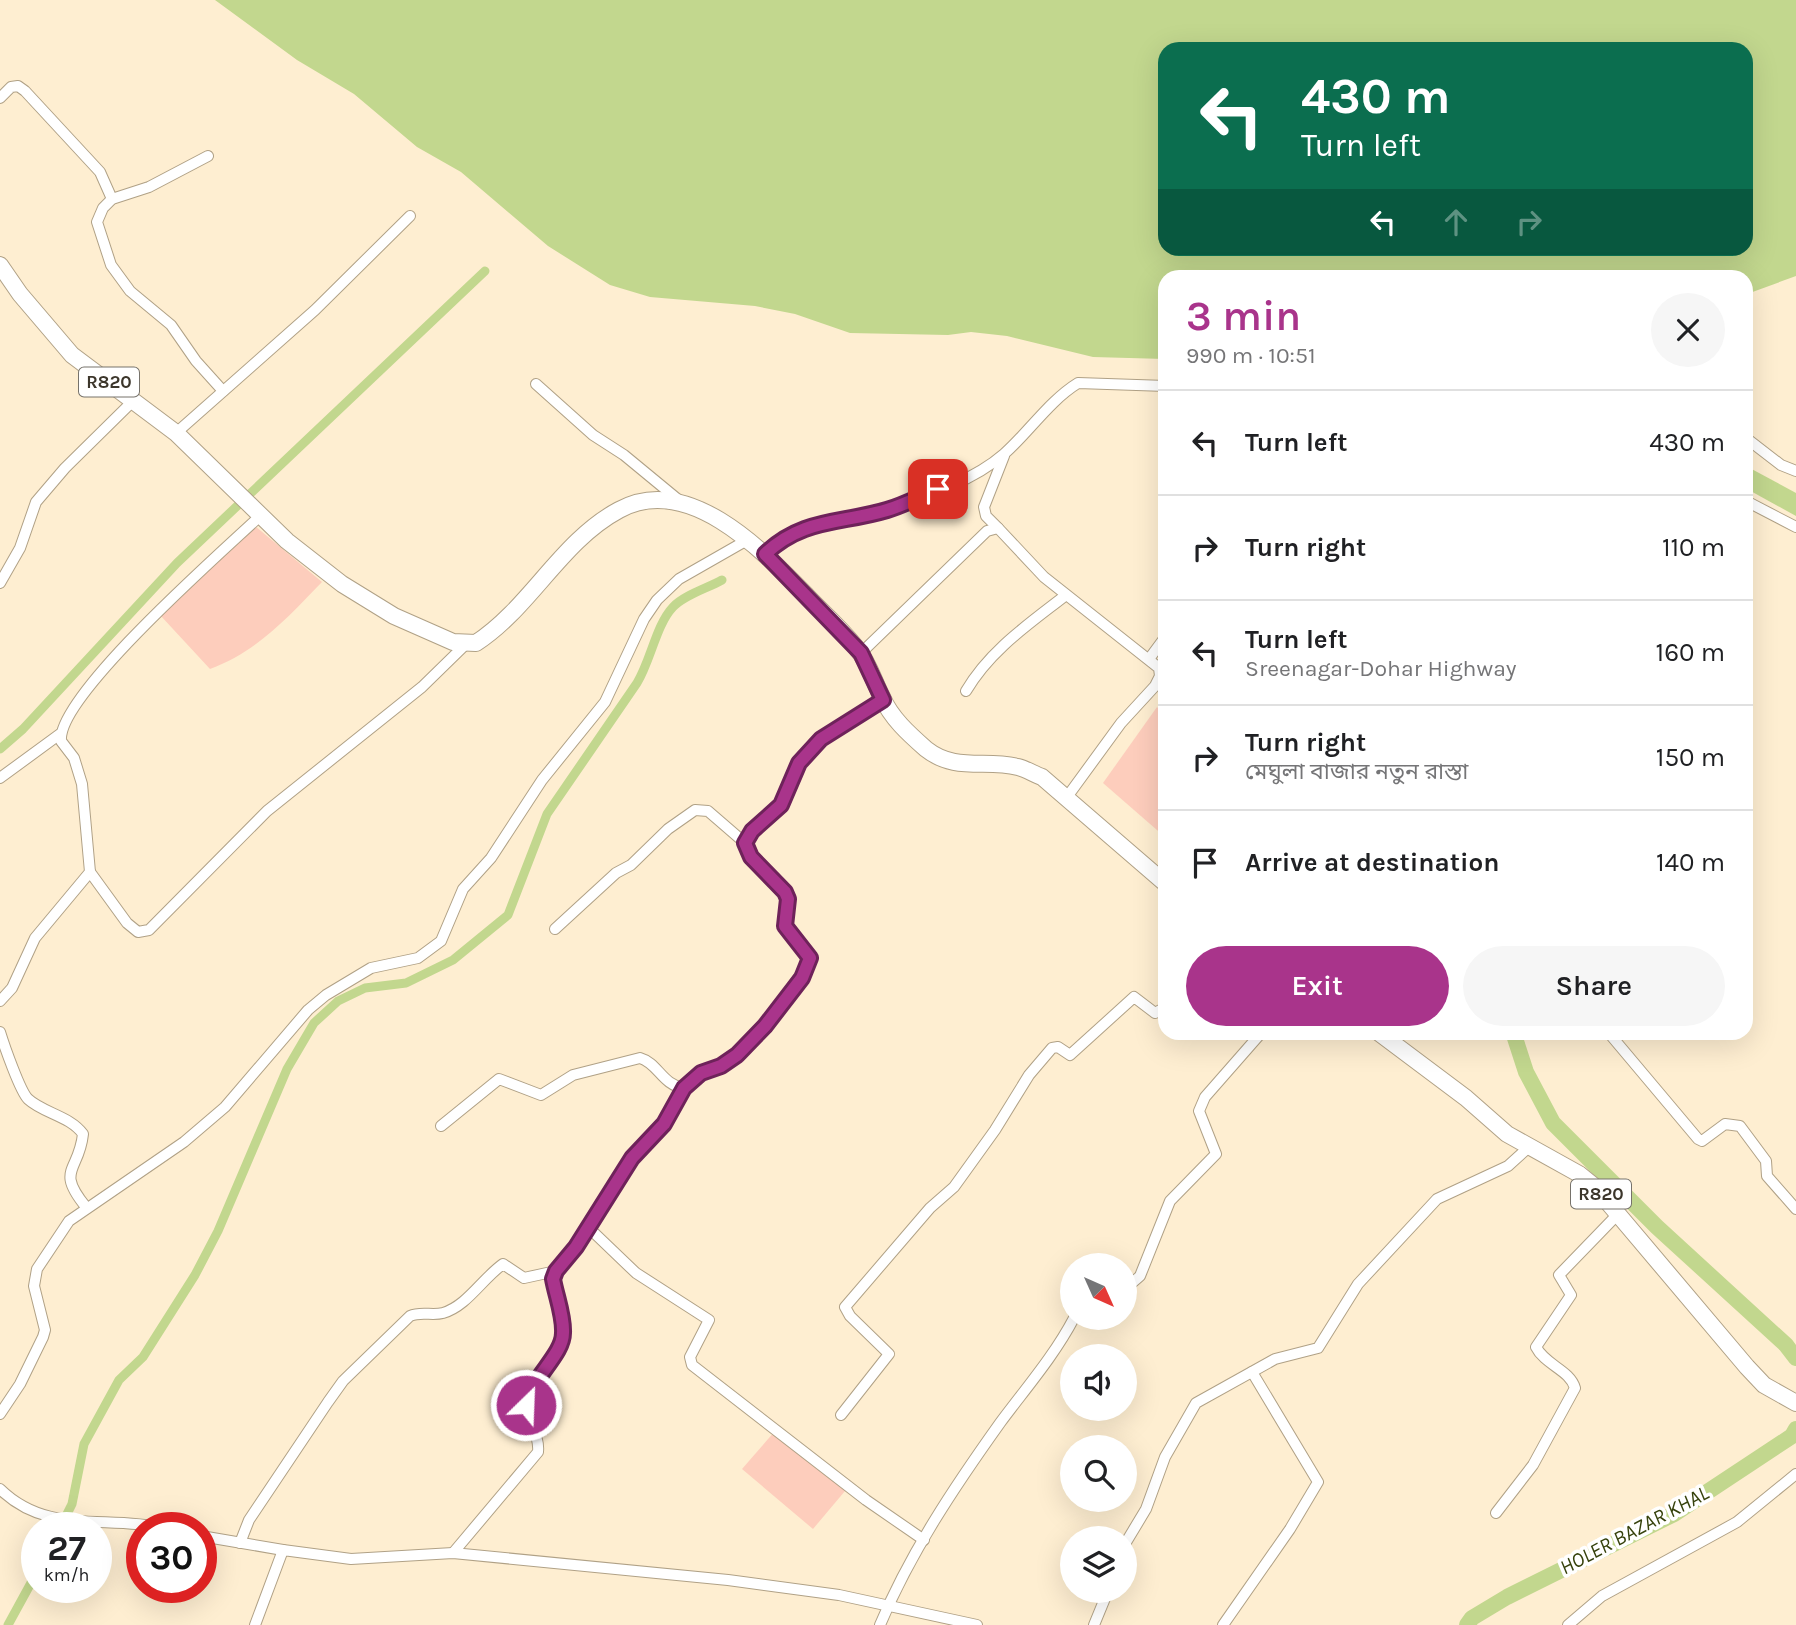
<!DOCTYPE html>
<html lang="en">
<head>
<meta charset="utf-8">
<style>
	body { margin:0; font-family:Karla,"Noto Sans Bengali",sans-serif; background:#f6f6f6; color:#202124; height:100vh; display:flex; flex-direction:column; font-size:26px; white-space:nowrap }
	* { box-sizing:border-box; margin:0 }
	p { font-size:23px; color:#757577 }
	.icon { flex:none; width:38px; height:38px; fill:none; stroke:currentColor; stroke-width:2; stroke-linecap:round; stroke-linejoin:round }
	.map { position:relative; flex:1; overflow:hidden }
	.sheet { position:absolute; left:1158px; top:270px; width:595px; height:770px; display:flex; flex-direction:column; background:#fff; border-radius:21px; box-shadow:0 7px 28px #0002 }
	.sheet>* { flex:none }
	.guide { position:absolute; left:1158px; top:42px; width:595px; height:214px; border-radius:21px; box-shadow:0 7px 28px #0002; background:#0b6e4f; color:#fff; overflow:hidden }
	.needle { width:46px; rotate:135deg }
	.buttons { position:absolute; left:1060px; top:1253px; display:grid; gap:14px }
	.buttons a { display:grid; place-items:center; width:77px; height:77px; border-radius:50%; background:#fff; box-shadow:0 7px 28px #0002; font-size:35px }
	.speed { position:absolute; left:21px; top:1512px; display:flex; gap:14px; font-size:35px; font-weight:700; text-align:center }
	.speed>* { display:grid; place-content:center; width:91px; height:91px; border-radius:50%; background:#fff; box-shadow:0 7px 28px #0002; line-height:1 }
	.speed small { font-size:18px; font-weight:400 }
	.speed .limit { border:10px solid #d22; background:#fff; color:#111 }
	.pin { position:absolute; display:grid; place-items:center; width:60px; height:60px; color:#fff; margin:-30px; border-radius:14px; box-shadow:0 4px 10px #0006 }
	.me { position:absolute; width:77px; margin:-38px; rotate:24deg; stroke-linejoin:round; filter:drop-shadow(0 0 5px #0008) }
	.turn { display:flex; align-items:center; gap:24px; height:147px; padding:0 28px; font-size:32px }
	.turn .icon { width:91px; height:91px; stroke-width:2.5 }
	.turn b { display:block; font-size:49px; line-height:60px }
	.lanes { display:flex; align-items:center; height:66px; padding:0 28px; background:#0003; justify-content:center; gap:35px; direction:ltr }
	.lanes .off { opacity:.35 }
	.round { display:grid; place-items:center; flex:none; width:74px; height:74px; border-radius:37px; background:#f6f6f6 }
	.summary { display:flex; align-items:center; justify-content:space-between; height:119px; padding:0 28px }
	h1 { font-size:42px; font-weight:600; line-height:52px; color:#a9348b }
	.cta { display:flex; gap:14px; margin-top:auto; padding:14px 28px }
	.cta a { flex:1; height:80px; border-radius:42px; background:#a9348b; color:#fff; font-size:28px; font-weight:600; line-height:80px; text-align:center }
	.cta a+a { background:#f6f6f6; color:#202124 }
	ul { padding:0; list-style:none }
	li { display:flex; align-items:center; gap:21px; height:105px; padding:0 28px; border-top:2px solid #e0e0e0 }
	li div { flex:1 }
	li b { display:block; font-size:26px }
	li em { font-style:normal }
	.map>svg:first-child { display:block }
	.green { fill:#fdcdbc }
	.water { fill:#c2d78e; fill-rule:evenodd }
	.lines { fill:none; stroke-linecap:round; stroke-linejoin:round }
	.canal { stroke:#c2d78e; stroke-width:9 }
	.river { stroke:#c2d78e; stroke-width:16 }
	.minor-casing { stroke:#b0a186; stroke-width:12 }
	.primary-casing { stroke:#b0a186; stroke-width:18 }
	.minor { stroke:#fff; stroke-width:10 }
	.primary { stroke:#fff; stroke-width:16 }
	.route-casing { stroke:#6e225a; stroke-width:18 }
	.route { stroke:#a9348b; stroke-width:12 }
	.labels { text-anchor:middle; dominant-baseline:central; stroke-width:7; stroke-linejoin:round; paint-order:stroke }
	.shield { fill:#fff; stroke:#76726b; stroke-width:2 }
	.shield-label { font-size:18px; font-weight:bold; fill:#3c362b }
	.water-label { font-size:21px; font-style:italic; fill:#36420c; stroke:#fff }
</style>
</head>
<body>
<div class="map">
<svg width="1796" height="1625" viewBox="0 0 1796 1625">
	<rect width="100%" height="100%" fill="#feeed1"/>
	<g class="green">
		<path d="M255,526L322,582C288,617 257,652 210,669L160,615Z"/>
		<polygon points="1157,707 1165,715 1165,837 1103,783"/>
		<polygon points="775,1431 845,1491 813,1529 742,1469"/>
	</g>
	<g class="water">
		<path d="M215,0H1796V276L1747,294L1746,276H1166L1165,359L1093,357L1007,336L971,332L948,335L850,333L795,314L755,306L650,297L610,285L548,246L461,172L417,147L354,94L297,60ZM1166,49H1746V248H1166Z"/>
		<polygon points="1746,466 1796,493 1796,516 1747,489"/>
	</g>
	<g class="lines">
		<g class="canal">
			<polyline points="0,749 23,729 177,563 485,271"/>
			<path d="M60,1528L72,1504L84,1444L119,1380L143,1357L195,1275L218,1231L287,1069L314,1023L338,1001L365,988L406,983L453,960L508,915L547,814L637,683C651,660 656,625 673,607C684,595 708,588 722,580"/>
			<polyline points="8,1625 37,1572"/>
		</g>
		<g class="river">
			<polyline points="1513,1032 1526,1072 1553,1123 1657,1227 1786,1345 1796,1358"/>
			<polyline points="1467,1625 1472,1618 1507,1597 1674,1514 1792,1436 1796,1429"/>
		</g>
		<g class="minor-casing">
			<g id="minor">
				<polyline points="0,98 11,87 18,86 25,91 100,172 112,199"/>
				<polyline points="208,156 149,187 112,199 103,208 97,222 111,265 130,291 171,325 196,361 223,391"/>
				<polyline points="536,384 593,435 624,455 681,502"/>
				<polyline points="176,433 315,310 410,216"/>
				<polyline points="1746,438 1781,465 1796,471"/>
				<polyline points="1746,501 1796,527"/>
				<polyline points="998,528 986,516 984,507 1004,456"/>
				<path d="M765,554C805,517 842,525 889,509C927,496 973,481 1004,454C1029,432 1049,401 1078,383L1166,386"/>
				<polyline points="0,583 20,548 36,502 65,468 132,402"/>
				<polyline points="861,653 987,531 998,528 1044,577 1159,668 1160,676 1155,686 1121,723 1067,797"/>
				<polyline points="1149,659 1166,636"/>
				<path d="M966,691C990,650 1029,624 1066,595"/>
				<polyline points="0,778 60,734"/>
				<polyline points="90,872 127,923 138,932 149,930 267,811 422,687 465,645"/>
				<polyline points="555,929 616,873 631,865 668,829 695,810 708,811 745,843"/>
				<path d="M0,1001L12,988L35,938L90,872L82,784L74,758L61,741C57,696 223,551 260,516"/>
				<path d="M0,1032C4,1045 20,1091 28,1099C43,1113 70,1116 83,1134C79,1172 55,1169 86,1207"/>
				<polyline points="1608,1032 1698,1139 1702,1141 1725,1124 1740,1126 1766,1161 1767,1176 1796,1209"/>
				<path d="M441,1126L499,1079L541,1095L573,1075L640,1058C658,1063 662,1085 684,1088"/>
				<polyline points="589,1228 636,1273 709,1320 690,1357 692,1365 866,1500 924,1540"/>
				<polyline points="1125,1289 1140,1276 1170,1201 1216,1154 1199,1111 1205,1097 1262,1032"/>
				<polyline points="0,1414 20,1384 43,1337 45,1330 34,1286 37,1269 69,1221 184,1142 225,1107 308,1010 326,995 371,968 418,958 441,941 463,889 491,858 542,780 605,702 644,619 657,600 679,579 749,539"/>
				<polyline points="841,1415 889,1354 850,1316 845,1307 930,1208 954,1187 995,1130 1029,1075 1052,1048 1058,1047 1070,1055 1134,997 1155,1013 1166,1007"/>
				<path d="M0,1489C47,1535 104,1515 164,1528"/>
				<path d="M1496,1513L1533,1465L1575,1388C1570,1370 1545,1365 1536,1347L1571,1295L1559,1275L1618,1214"/>
				<polyline points="201,1536 283,1550"/>
				<path d="M240,1543L249,1520L328,1402L343,1381L410,1316C421,1311 432,1316 443,1313C467,1306 482,1279 503,1264L524,1278L556,1271"/>
				<polyline points="1125,1544 1146,1509 1165,1457 1196,1403 1275,1359 1318,1348 1358,1284 1437,1199 1508,1166 1529,1147"/>
				<path d="M453,1553L538,1452C540,1432 524,1421 527,1400C531,1375 562,1358 563,1333C564,1316 556,1296 553,1279L632,1158L664,1124L684,1088L701,1073L721,1066L737,1055L765,1026L808,964V953L785,926L788,899L785,892L751,857L745,843L747,837L781,805L799,763L821,739L883,700"/>
				<polyline points="255,1625 283,1550 351,1559 453,1553 728,1580 839,1595 977,1625"/>
				<path d="M880,1625C910,1553 955,1486 1000,1423C1026,1388 1054,1356 1074,1318"/>
				<polyline points="1094,1625 1108,1591"/>
				<polyline points="1223,1625 1290,1529 1318,1482 1252,1372"/>
				<polyline points="1568,1625 1602,1596 1737,1522 1796,1474"/>
			</g>
		</g>
		<g class="primary-casing">
			<g id="primary">
				<path d="M0,265L20,294L72,355L176,433L287,541L342,584L394,616L453,642L476,643C530,608 561,541 619,510C688,472 763,551 807,596C824,614 843,630 858,650C869,663 874,682 882,697C891,718 909,734 926,749C955,772 985,759 1018,767C1026,769 1034,774 1042,777L1166,884"/>
				<polyline points="1378,1032 1466,1098 1507,1134 1579,1174 1595,1187 1747,1367 1764,1385 1796,1403"/>
			</g>
		</g>
		<use href="#minor" class="minor"/>
		<use href="#primary" class="primary"/>
	</g>
	<g class="lines">
		<g class="route-casing">
			<path id="route" d="M526,1405C531,1378 563,1355 563,1333C564,1316 556,1296 553,1279L556,1271L576,1247L632,1158L664,1124L684,1088L701,1073L721,1066L737,1055L765,1026L802,978L810,958L785,926L788,899L785,892L751,857L745,843L752,831L781,805L799,763L821,739L883,700L861,653L765,554C803,518 840,524 887,510C904,505 921,496 938,489"/>
		</g>
		<use href="#route" class="route"/>
	</g>
	<g class="labels">
		<g class="shield">
			<rect x="79" y="367.5" width="60" height="29" rx="5"/>
			<rect x="1571" y="1179.5" width="60" height="29" rx="5"/>
		</g>
		<g class="shield-label">
			<text x="109" y="382">R820</text>
			<text x="1601" y="1194">R820</text>
		</g>
		<g class="water-label">
			<text transform="translate(1634 1530) rotate(-28)">HOLER BAZAR KHAL</text>
		</g>
	</g>
</svg>
<div class="buttons">
<a><svg class="needle" viewBox="-14 -14 28 28"><path d="M0-13l5 13h-10z" fill="#e53935"/><path d="M0 13l5-13h-10z" fill="#757577"/></svg></a>
<a><svg class="icon" aria-label="sound" viewBox="0 0 24 24"><path d="M4 9h4l5-4v14l-5-4H4zM17 9q2 3 0 6"/></svg></a>
<a><svg class="icon" aria-label="search" viewBox="0 0 24 24"><circle cx="10" cy="10" r="6"/><path d="M15 15l6 6"/></svg></a>
<a><svg class="icon" aria-label="layers" viewBox="0 0 24 24"><path d="M12 4l9 5-9 5-9-5zM3 14l9 5 9-5"/></svg></a>
</div>
<div class="speed"><div>27<small>km/h</small></div><div class="limit">30</div></div>
<div class="pin" style="left:938px;top:489px;background:#d93025"><svg class="icon" aria-label="arrive" viewBox="0 0 24 24"><path d="M6 21V4h12l-3 4 3 4H6"/></svg></div>
<svg class="me" style="left:526px;top:1405px" viewBox="-20 -20 40 40"><circle r="17" fill="#a9348b" stroke="#fff" stroke-width="3"/><path d="M0-11L8 9 0 5-8 9z" fill="#fff"/></svg>
<div class="guide">
<div class="turn"><svg class="icon" aria-label="left" viewBox="0 0 24 24"><path d="M17 20v-9H6M10 6l-5 5 5 5"/></svg><div><b>430 m</b>Turn left</div></div>
<div class="lanes"><svg class="icon" aria-label="left" viewBox="0 0 24 24"><path d="M17 20v-9H6M10 6l-5 5 5 5"/></svg><svg class="icon off" aria-label="ahead" viewBox="0 0 24 24"><path d="M12 20V5M6 11l6-6 6 6"/></svg><svg class="icon off" aria-label="right" viewBox="0 0 24 24"><path d="M7 20v-9h11M14 6l5 5-5 5"/></svg></div>
</div>
<section class="sheet">
<div class="summary"><div><h1>3 min</h1><p>990 m · 10:51</p></div><a class="round"><svg class="icon" aria-label="close" viewBox="0 0 24 24"><path d="M6 6l12 12M18 6L6 18"/></svg></a></div>
<ul>
<li><svg class="icon" aria-label="left" viewBox="0 0 24 24"><path d="M17 20v-9H6M10 6l-5 5 5 5"/></svg><div><b>Turn left</b></div><em>430 m</em></li>
<li><svg class="icon" aria-label="right" viewBox="0 0 24 24"><path d="M7 20v-9h11M14 6l5 5-5 5"/></svg><div><b>Turn right</b></div><em>110 m</em></li>
<li><svg class="icon" aria-label="left" viewBox="0 0 24 24"><path d="M17 20v-9H6M10 6l-5 5 5 5"/></svg><div><b>Turn left</b><p>Sreenagar-Dohar Highway</p></div><em>160 m</em></li>
<li><svg class="icon" aria-label="right" viewBox="0 0 24 24"><path d="M7 20v-9h11M14 6l5 5-5 5"/></svg><div><b>Turn right</b><p>মেঘুলা বাজার নতুন রাস্তা</p></div><em>150 m</em></li>
<li><svg class="icon" aria-label="arrive" viewBox="0 0 24 24"><path d="M6 21V4h12l-3 4 3 4H6"/></svg><div><b>Arrive at destination</b></div><em>140 m</em></li>
</ul>
<div class="cta"><a>Exit</a><a>Share</a></div>
</section>
</div>
</body>
</html>
